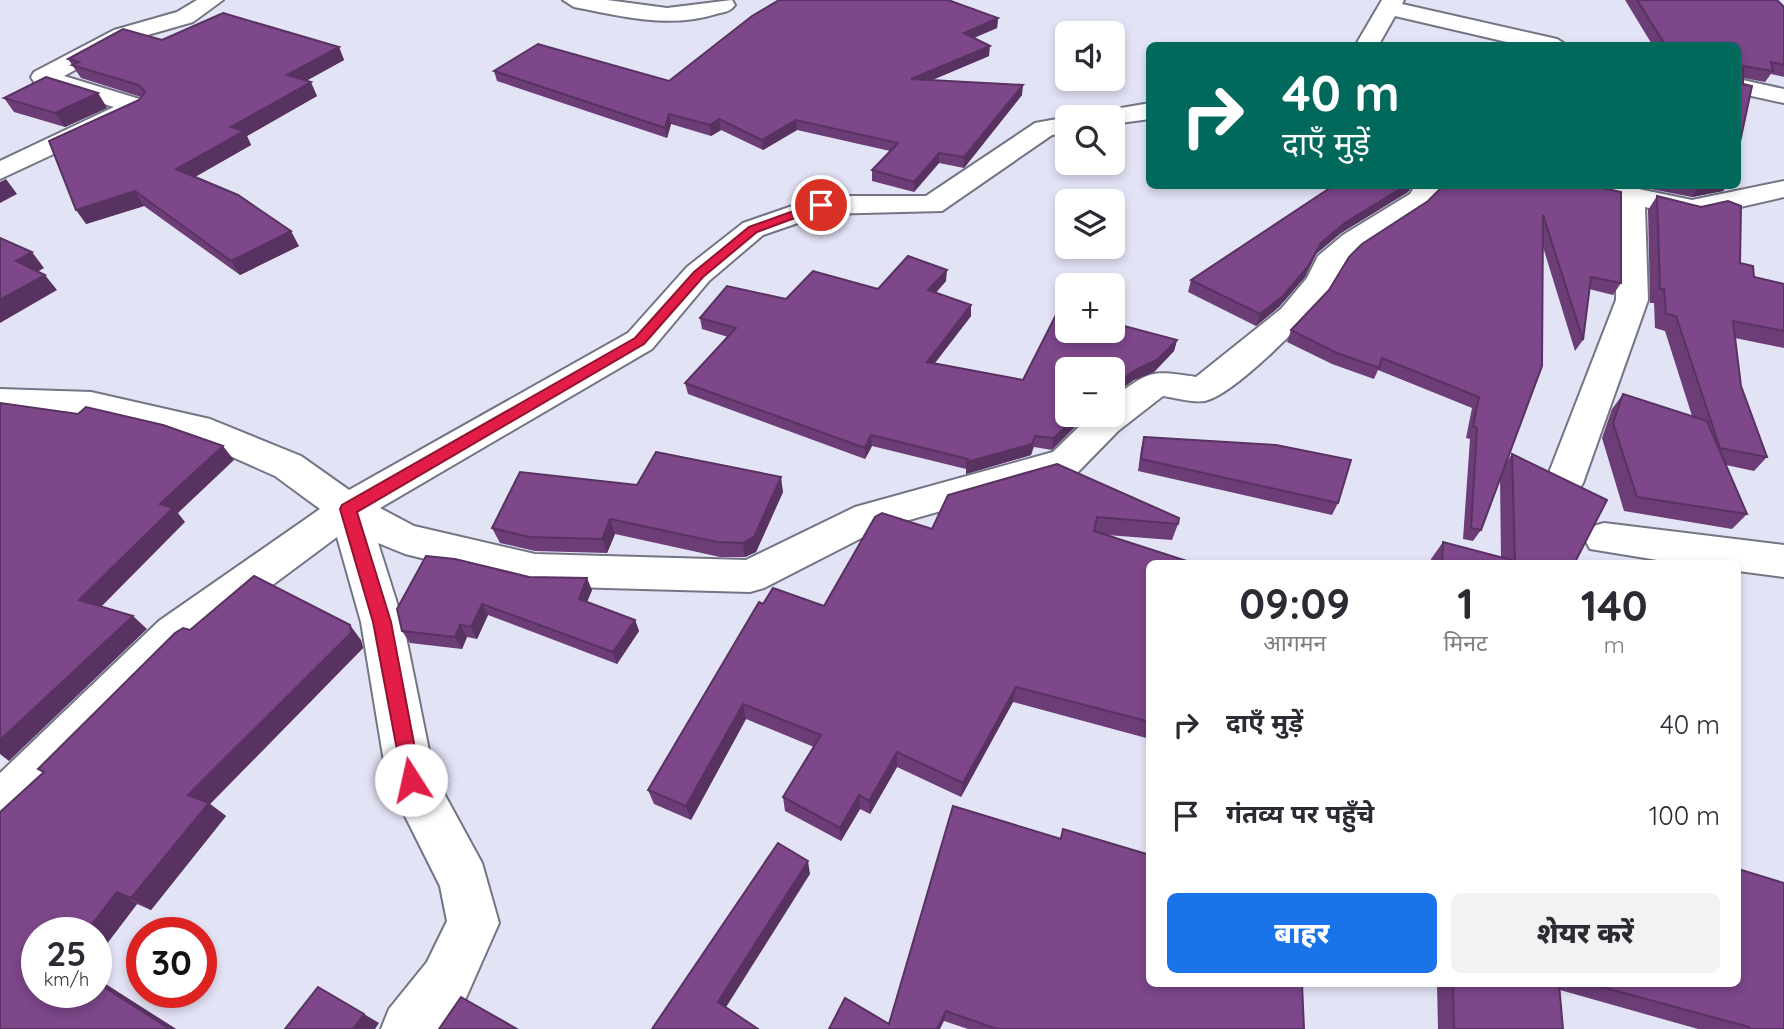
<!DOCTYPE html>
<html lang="hi">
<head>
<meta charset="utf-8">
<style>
	body { margin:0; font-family:Quicksand,"Noto Sans Devanagari",sans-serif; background:#f2f2f3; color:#2b2b33; height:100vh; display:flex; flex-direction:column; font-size:26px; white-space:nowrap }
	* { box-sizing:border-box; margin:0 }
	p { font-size:23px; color:#7c7c81 }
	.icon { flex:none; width:38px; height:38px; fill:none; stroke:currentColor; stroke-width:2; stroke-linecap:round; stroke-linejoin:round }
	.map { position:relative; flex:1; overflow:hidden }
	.side { position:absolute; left:1146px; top:560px; width:595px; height:427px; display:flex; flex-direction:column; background:#fff; border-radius:10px; box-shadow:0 4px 10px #0003 }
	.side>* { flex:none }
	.hud { position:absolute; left:1146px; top:42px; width:595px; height:147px; border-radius:10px; box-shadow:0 4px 10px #0003; background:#00695c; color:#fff; overflow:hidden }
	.buttons { position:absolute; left:1055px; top:21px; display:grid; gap:14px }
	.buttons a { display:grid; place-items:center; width:70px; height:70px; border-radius:10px; background:#fff; box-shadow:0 4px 10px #0003; font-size:35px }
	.speed { position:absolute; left:21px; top:917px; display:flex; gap:14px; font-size:35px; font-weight:700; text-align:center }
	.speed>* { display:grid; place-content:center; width:91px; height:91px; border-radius:50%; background:#fff; box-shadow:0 4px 10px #0003; line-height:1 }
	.speed small { font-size:18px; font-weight:400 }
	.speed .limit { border:10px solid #d22; background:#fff; color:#111 }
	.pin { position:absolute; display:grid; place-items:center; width:60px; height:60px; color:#fff; margin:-30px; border:4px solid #fff; border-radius:50%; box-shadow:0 2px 7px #0007 }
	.me { position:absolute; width:77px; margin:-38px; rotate:350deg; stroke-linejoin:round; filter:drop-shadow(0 0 5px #0008) }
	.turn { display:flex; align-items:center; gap:24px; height:147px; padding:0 21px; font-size:32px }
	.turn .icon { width:91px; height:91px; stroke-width:2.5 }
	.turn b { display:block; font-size:49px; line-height:60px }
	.eta { display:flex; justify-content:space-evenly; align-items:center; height:119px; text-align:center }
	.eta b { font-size:42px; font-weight:800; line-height:49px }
	.button { display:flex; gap:14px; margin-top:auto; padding:14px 21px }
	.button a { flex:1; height:80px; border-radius:10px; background:#1a73e8; color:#fff; font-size:28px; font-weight:800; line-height:80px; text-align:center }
	.button a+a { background:#f2f2f3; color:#2b2b33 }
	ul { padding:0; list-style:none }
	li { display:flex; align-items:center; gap:21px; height:91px; padding:0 21px }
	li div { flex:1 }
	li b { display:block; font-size:26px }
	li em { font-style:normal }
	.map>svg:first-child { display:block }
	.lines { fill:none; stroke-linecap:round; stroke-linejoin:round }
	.minor-casing { stroke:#737484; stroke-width:4 }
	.minor { fill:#fff; fill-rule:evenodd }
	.wall { fill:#6c3d77 }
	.shaded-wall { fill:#583261 }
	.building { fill:#7d478a; stroke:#583261; stroke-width:2 }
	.route { fill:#e11d48; stroke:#92132f; stroke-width:2 }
</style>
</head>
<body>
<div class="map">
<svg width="1784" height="1029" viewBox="0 0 1784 1029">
	<rect width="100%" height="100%" fill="#e3e3f6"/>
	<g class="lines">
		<g class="minor-casing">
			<g id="minor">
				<polygon points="197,0 223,0 193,22 130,40 64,76 146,101 150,106 146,111 0,179 0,161 114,107 34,82 31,77 34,72 114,30 177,12"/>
				<path d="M563,0H607L667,8L732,0L735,5C730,12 724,12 716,14C668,29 621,16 574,7Z"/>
				<polygon points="1382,0 1404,0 1402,4 1557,39 1568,46 1524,46 1395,16 1378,46 1355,46"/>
				<polygon points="1738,79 1784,89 1784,103 1738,93"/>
				<polygon points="1150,103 1150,119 1113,124 1113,117 1094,117 1098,112"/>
				<path d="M1068,117V133L1052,135L942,211L824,214L763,235L709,281L652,349L380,508L414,526L535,554L746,560L855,507L1053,452L1091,415H1113V398C1150,371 1150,370 1196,377L1281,309L1307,278L1318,256L1343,235L1410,194L1415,186H1443C1419,225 1372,231 1344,265C1339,271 1337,281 1332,288C1312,315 1236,394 1205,401C1193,403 1176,398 1163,396L1118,431L1078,472L881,528L764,588L750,592L535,586L405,554L378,543L403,622L434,775L482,863L499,923L465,1000L443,1029H381L389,1009L427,962L447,921L440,886L387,780L361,622L337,537L189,647L17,821L0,828V773L159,621L320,509L275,476L201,443L91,416L0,413V389L91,392L210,419L301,456L349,490L628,333L687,267L743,223L821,196H926L1035,123Z"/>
				<polygon points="1784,181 1784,197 1692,218 1645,207 1648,300 1583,483 1577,493 1564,497 1551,493 1545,483 1616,300 1617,201 1578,192 1574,186 1624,186 1692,200"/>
				<polygon points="1604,523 1784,545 1784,577 1738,571 1738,564 1682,564 1590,549 1584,538 1590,527"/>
			</g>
		</g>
		<use href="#minor" class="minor"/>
	</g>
	<g class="wall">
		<polygon points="1625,0 1777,0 1784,7 1784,77 1771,74 1765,82 1743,78 1738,46 1653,46"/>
		<polygon points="998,18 997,28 974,38 989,56 932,80 1022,95 964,168 939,163 914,192 872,181 872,170 890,151 797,130 763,150 721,130 711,136 671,124 667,138 497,81 494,71 669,81"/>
		<polygon points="162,40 339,47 344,60 306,81 317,96 247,136 251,145 195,177 299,246 240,275 144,206 86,224 141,97 81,78 68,59"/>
		<polygon points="98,93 107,108 65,127 14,112 4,98"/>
		<polygon points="1594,186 1621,283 1613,295 1589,289 1583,340 1575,351 1543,247 1505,464 1512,454 1574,564 1431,564 1431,559 1443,542 1501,558 1500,478 1481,530 1473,541 1463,539 1470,439 1466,438 1472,408 1378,370 1374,379 1332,364 1287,342 1291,330"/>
		<polygon points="1635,186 1727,186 1723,191 1692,197"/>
		<polygon points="1408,192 1341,233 1316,254 1305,277 1279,307 1256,326 1188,292 1191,280"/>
		<polygon points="1657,196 1740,263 1754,277 1784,284 1784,348 1735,338 1741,386 1767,457 1754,471 1726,465 1747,514 1732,529 1624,511 1602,438 1612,409 1623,394 1692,416 1665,331 1655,328 1654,303 1650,303 1648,210"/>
		<polygon points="946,281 935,293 971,305 971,316 935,363 1023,380 1177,340 1174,351 1154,372 1134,380 1113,369 1052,450 1034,447 1031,455 966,474 966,469 872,446 865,459 688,394 685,383 728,337 702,329 700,318 786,299"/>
		<polygon points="1144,437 1338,503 1332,515 1138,471 1141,449"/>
		<polygon points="637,485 783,492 756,552 745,557 720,557 615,534 607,553 535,551 500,543 492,528"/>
		<polygon points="948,495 1178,524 1172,540 1107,535 1150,564 1150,739 1013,702 961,797 897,767 870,814 860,809 841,841 785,811 783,797 814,747 746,719 691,820 654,804 648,790 763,604 824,606 932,529"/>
		<polygon points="529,577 592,590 587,602 635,620 639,631 617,664 488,615 477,639 467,637 462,649 410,643 402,631"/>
		<polygon points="190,630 361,640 363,648 210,804 226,816 151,910 137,904 96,958 96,933 37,933 96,992 96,978 176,1029 0,1029 43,772 38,769"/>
		<polygon points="1063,829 1304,1029 968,1029 944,1021 889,1024 1060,838"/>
		<polygon points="1437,984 1738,984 1784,1029 1698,1029 1560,990 1563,1029 1438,1029"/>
	</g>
	<g class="shaded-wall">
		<polygon points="998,18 997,28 963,42 964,33"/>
		<polygon points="990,46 989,56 911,89 911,79"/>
		<polygon points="339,47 344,60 293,88 287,75"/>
		<polygon points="311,82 317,96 247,136 251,145 184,183 176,169 231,127"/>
		<polygon points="1023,85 1022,95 964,168 964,157"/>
		<polygon points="98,93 107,108 65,127 55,113"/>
		<polygon points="669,114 671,124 667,138 665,128"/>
		<polygon points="719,119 721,130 711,136 710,125"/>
		<polygon points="796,120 797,130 763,150 762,140"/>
		<polygon points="939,153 939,163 914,192 914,182"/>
		<polygon points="6,179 17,194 0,203 0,182"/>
		<polygon points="1405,186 1413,186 1408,192 1341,233 1316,254 1305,277 1279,307 1256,326 1260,314 1321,243 1346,222"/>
		<polygon points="1700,186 1727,186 1723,191 1692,197"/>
		<polygon points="135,191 144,206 86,224 76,210"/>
		<polygon points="291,231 299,246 240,275 231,261"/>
		<polygon points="32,252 44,268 29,277 16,261"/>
		<polygon points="947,270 946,281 928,302 928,290"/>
		<polygon points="45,275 57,290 0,323 0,300"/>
		<polygon points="971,305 971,316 927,373 927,362"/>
		<polygon points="1177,340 1174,351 1154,372 1134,380 1113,395 1114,385"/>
		<polygon points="1078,415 1087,415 1052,450 1054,438"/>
		<polygon points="871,435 872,446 865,459 865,448"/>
		<polygon points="1035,436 1031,455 966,474 967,462"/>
		<polygon points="223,446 234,460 178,513 185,522 94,614 79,600 160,504"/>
		<polygon points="781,477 783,492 756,552 745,557 743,543"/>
		<polygon points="610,519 615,534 607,553 602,539"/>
		<polygon points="587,578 592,590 583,611 579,599"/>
		<polygon points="482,604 488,615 477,639 471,627"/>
		<polygon points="133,616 147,629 9,761 0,754 0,740"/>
		<polygon points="635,620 639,631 617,664 613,652"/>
		<polygon points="350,625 361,640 363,648 210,804 226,816 151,910 131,898 188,795"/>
		<polygon points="460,625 467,637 462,649 455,637"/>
		<polygon points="1016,687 1013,702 961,797 963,783"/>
		<polygon points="743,704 746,719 691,820 686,806"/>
		<polygon points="897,752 897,767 870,814 869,801"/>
		<polygon points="859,795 860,809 841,841 840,828"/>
		<polygon points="808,861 810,874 723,1012 718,1002"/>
		<polygon points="117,892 137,904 96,958 96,933 85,933"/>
		<polygon points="96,978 176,1029 170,1029 96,982"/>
		<polygon points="946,1011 944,1021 940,1029 937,1029"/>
		<polygon points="364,1014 379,1023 375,1029 353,1029"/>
	</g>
	<g class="building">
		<polygon points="779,0 948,0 998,18 964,33 990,46 911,79 1023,85 964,157 939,153 914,182 872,170 898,143 796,120 762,140 719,119 710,125 669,114 665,128 494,71 538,44 669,81 752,16"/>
		<polygon points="1637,0 1777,0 1784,7 1784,65 1771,62 1773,71 1743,66 1743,84 1752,86 1738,151 1738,46 1666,46"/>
		<polygon points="223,13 339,47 287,75 311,82 231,127 244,131 176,169 238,195 291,231 231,261 135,191 76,210 49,141 139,100 145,92 139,85 72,65 79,62 68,59 123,29 162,40"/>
		<polygon points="46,77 98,93 55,113 4,98"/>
		<polygon points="1333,186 1405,186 1346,222 1321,243 1309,265 1283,296 1260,314 1191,280"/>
		<polygon points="1443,186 1594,186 1621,192 1621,283 1591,277 1583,340 1543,215 1542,366 1481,530 1471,528 1477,428 1473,426 1479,397 1382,358 1379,368 1337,353 1291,330 1329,290 1349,257 1362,244 1428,201"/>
		<polygon points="1657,196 1701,207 1728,201 1741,206 1740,263 1753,266 1754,277 1784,284 1784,331 1733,321 1741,386 1767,457 1720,448 1676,316 1666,314 1664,289 1660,289"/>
		<polygon points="0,238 32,252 16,261 45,275 0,300"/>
		<polygon points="908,256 947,270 928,290 971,305 927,362 1023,380 1059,309 1068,311 1068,331 1113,331 1113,323 1177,340 1157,360 1137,369 1114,385 1113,401 1113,369 1068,369 1068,415 1078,415 1054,438 1035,436 1032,444 967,462 968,459 871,435 865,448 685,383 736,328 700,318 727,286 786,299 813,271 878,289"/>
		<polygon points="1623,394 1707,421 1747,514 1637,497 1613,423"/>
		<polygon points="0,403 78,414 86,407 163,425 223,446 160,504 173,508 79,600 133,616 0,740"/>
		<polygon points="1144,437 1276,445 1351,460 1338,503 1141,459"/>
		<polygon points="656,452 781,477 754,537 743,543 717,542 610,519 602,539 529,537 492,528 520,472 637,485"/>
		<polygon points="1512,454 1607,500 1574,564 1442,564 1443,542 1515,561"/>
		<polygon points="1057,464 1179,518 1178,524 1097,517 1094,531 1196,564 1150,564 1150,722 1016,687 963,783 897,752 869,801 859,795 840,828 783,797 821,735 743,704 686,806 648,790 759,602 763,604 773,588 824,606 875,517 882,513 932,529 948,495"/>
		<polygon points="426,556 455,559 529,577 587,578 579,599 635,620 613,652 482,604 471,627 460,625 455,637 402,631 397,609"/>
		<polygon points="254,576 350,625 351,633 188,795 209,803 131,898 117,892 85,933 37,933 37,992 96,992 96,982 170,1029 0,1029 0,812 44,772 38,769 175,633 183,628 190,630"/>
		<polygon points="953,806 1061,839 1063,829 1150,855 1150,984 1302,984 1304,1029 997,1029 946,1011 937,1029 829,1029 845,998 889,1024"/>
		<polygon points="778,843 808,861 718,1002 758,1029 652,1029"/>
		<polygon points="1738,869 1784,883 1784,1029 1749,1029 1749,1027 1591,984 1738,984"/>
		<polygon points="1453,984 1559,984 1563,1029 1454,1029"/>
		<polygon points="318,987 364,1014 353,1029 285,1029"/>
		<polygon points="461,997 517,1029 439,1029"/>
	</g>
	<polygon class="route" points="821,201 827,205 825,207 757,232 703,277 644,344 357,512 391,622 421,780 418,787 411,789 404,787 373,622 340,509 342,505 635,338 694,272 749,227"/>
</svg>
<div class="buttons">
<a><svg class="icon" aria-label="sound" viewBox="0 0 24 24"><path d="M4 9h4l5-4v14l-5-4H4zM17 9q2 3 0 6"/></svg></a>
<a><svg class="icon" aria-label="search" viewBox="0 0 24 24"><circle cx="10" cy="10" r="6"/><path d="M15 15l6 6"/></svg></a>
<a><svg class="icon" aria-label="layers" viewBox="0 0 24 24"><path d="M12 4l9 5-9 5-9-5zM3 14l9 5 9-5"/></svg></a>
<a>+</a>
<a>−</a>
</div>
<div class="speed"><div>25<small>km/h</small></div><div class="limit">30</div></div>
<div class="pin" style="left:821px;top:205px;background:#d93025"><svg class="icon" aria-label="arrive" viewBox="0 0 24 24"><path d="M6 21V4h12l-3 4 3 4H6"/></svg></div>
<svg class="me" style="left:411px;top:780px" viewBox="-20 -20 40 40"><circle r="19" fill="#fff"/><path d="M0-13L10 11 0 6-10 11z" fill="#e11d48"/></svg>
<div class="hud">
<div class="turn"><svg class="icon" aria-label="right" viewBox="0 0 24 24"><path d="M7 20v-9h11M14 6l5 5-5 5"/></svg><div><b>40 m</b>दाएँ मुड़ें</div></div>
</div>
<section class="side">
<div class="eta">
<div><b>09:09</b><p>आगमन</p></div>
<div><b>1</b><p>मिनट</p></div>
<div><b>140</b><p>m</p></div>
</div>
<ul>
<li><svg class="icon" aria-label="right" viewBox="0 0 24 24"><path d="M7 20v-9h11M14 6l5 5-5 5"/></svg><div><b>दाएँ मुड़ें</b></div><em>40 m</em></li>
<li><svg class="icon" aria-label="arrive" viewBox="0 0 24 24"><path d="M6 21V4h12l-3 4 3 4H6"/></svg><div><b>गंतव्य पर पहुँचे</b></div><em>100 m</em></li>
</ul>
<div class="button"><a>बाहर</a><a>शेयर करें</a></div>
</section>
</div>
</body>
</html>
